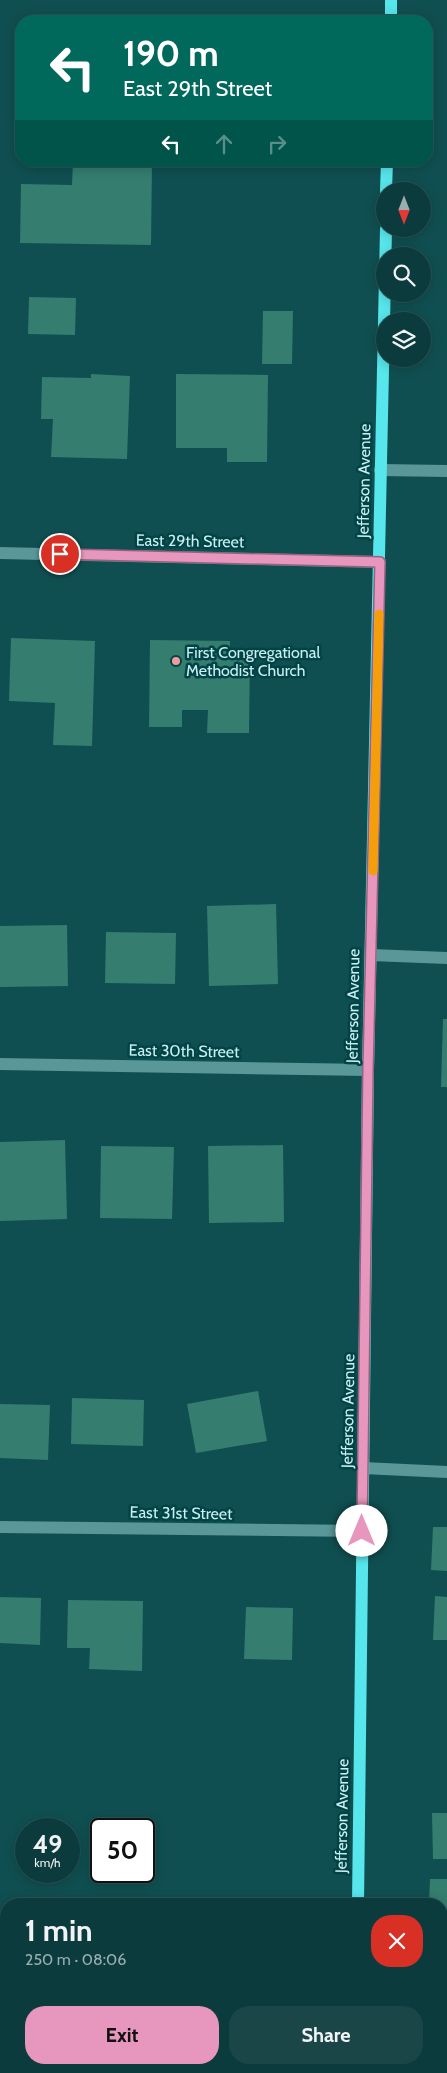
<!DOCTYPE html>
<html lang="en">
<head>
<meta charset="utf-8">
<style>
	body { margin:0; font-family:Cabin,sans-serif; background:#1a4648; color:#f1f3f6; height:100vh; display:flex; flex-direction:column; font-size:19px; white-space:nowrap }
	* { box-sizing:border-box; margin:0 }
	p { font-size:16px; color:#9aadb0 }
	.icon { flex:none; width:28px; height:28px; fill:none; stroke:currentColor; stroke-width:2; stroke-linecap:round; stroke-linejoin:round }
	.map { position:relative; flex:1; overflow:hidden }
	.panel { position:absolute; left:0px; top:1898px; width:448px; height:176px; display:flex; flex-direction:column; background:#0c3b3d; border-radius:20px 20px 0 0; box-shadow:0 2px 12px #0003,0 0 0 1px #2c5557 }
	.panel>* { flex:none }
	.guide { position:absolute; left:15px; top:15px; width:418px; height:152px; border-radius:20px; box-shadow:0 2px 12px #0003,0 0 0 1px #2c5557; background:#00695c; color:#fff; overflow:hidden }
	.needle { width:32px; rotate:180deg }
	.buttons { position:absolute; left:376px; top:182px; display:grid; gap:10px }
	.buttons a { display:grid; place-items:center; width:55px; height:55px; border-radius:50%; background:#0c3b3d; box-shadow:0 2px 12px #0003,0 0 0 1px #2c5557; font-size:25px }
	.speed { position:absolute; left:15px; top:1818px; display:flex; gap:10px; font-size:25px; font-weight:700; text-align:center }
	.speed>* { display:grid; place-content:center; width:65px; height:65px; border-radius:50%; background:#0c3b3d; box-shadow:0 2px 12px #0003,0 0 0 1px #2c5557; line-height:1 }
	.speed small { font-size:12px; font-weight:400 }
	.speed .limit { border:2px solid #111; border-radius:8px; background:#fff; color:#111 }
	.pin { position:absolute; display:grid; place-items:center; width:42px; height:42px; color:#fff; margin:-21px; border:2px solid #fff; border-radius:50%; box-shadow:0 1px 5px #0007 }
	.me { position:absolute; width:55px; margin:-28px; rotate:0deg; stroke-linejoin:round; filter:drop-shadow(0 0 4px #0008) }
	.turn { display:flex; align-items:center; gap:18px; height:105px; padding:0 25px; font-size:22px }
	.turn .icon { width:65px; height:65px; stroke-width:2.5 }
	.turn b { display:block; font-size:35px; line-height:42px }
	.lanes { display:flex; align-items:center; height:48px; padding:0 25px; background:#0003; justify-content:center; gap:25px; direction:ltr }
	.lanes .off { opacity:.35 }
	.round { display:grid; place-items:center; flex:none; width:52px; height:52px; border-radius:20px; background:#1a4648 }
	.headline { display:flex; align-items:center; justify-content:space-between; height:85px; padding:0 25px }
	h1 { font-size:30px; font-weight:700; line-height:38px }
	.primary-button { display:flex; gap:10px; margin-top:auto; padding:10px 25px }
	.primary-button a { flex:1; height:58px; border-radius:20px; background:#e797bd; color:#111; font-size:20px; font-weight:700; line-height:58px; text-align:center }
	.primary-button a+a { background:#1a4648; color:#f1f3f6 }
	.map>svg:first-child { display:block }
	.building { fill:#357d6f }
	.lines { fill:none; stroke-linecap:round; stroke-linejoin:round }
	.minor { stroke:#599799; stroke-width:12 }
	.major { stroke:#57e6eb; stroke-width:12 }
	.route-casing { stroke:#96627b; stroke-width:12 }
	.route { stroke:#e797bd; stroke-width:9 }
	.slow { stroke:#f59e0b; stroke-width:9 }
	.poi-dot { fill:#f59b9c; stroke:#004447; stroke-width:2 }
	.labels { text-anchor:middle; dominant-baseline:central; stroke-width:5; stroke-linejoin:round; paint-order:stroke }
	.street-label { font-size:16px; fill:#cbeff1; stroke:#004447 }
	.poi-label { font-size:16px; fill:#cbeff1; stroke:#004447; text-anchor:start }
</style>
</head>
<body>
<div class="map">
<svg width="447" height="2073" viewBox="0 0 447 2073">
	<rect width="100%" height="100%" fill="#104f51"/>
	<g class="building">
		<polygon points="73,161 152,161 151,245 20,243 21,184 72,185"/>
		<polygon points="29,297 76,298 75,335 28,334"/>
		<polygon points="263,311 293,311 292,364 262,364"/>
		<polygon points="91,374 130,376 127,459 51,457 53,419 41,419 42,377 91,378"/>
		<polygon points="176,374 268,375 267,462 227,462 227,448 176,448"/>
		<polygon points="11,638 95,641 92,746 53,745 55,703 9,701"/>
		<polygon points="150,640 230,641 230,652 250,652 249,733 207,733 208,710 182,710 182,727 149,727"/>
		<polygon points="276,904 278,984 209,986 207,906"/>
		<polygon points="67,925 68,986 0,987 0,926"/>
		<polygon points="106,932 176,933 175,984 105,983"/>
		<polygon points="443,1019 447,1019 447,1087 441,1087"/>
		<polygon points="65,1140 67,1219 0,1221 0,1142"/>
		<polygon points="283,1145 284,1222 209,1223 208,1146"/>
		<polygon points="101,1146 174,1147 172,1219 100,1218"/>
		<polygon points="258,1391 267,1441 196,1453 187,1404"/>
		<polygon points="72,1398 144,1400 143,1446 71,1444"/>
		<polygon points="0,1404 50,1405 48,1460 0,1458"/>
		<polygon points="433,1527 447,1527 447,1571 431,1570"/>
		<polygon points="435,1596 447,1597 447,1640 433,1640"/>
		<polygon points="0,1597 41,1598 40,1645 0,1643"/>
		<polygon points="68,1600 143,1601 142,1671 89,1669 90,1648 67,1648"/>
		<polygon points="246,1607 293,1608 292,1660 244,1659"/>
		<polygon points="432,1813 447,1813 447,1859 433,1859"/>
		<polygon points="430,1879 447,1879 447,1926 441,1926 441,1904 429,1904"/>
		<rect x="83" y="2068" width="69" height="5"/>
	</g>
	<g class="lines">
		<g class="minor">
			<polyline points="380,470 447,471"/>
			<polyline points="0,553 380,562"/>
			<polyline points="371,955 447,958"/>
			<polyline points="0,1064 368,1070"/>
			<polyline points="363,1468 447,1472"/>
			<polyline points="0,1527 363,1531"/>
			<polyline points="441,1983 447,1983"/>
		</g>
		<g class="major">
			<polyline points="391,21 391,0"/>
			<polyline points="386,191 387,161"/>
			<polyline points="358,1904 368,1070 386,229"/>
			<polyline points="355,2073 355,2068"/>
		</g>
	</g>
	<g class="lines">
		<g class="route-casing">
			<polyline id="route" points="60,554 380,562 368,1070 362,1531"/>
		</g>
		<use href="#route" class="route"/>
		<polyline class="slow" points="373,871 379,614"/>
	</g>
	<circle class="poi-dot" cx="176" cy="661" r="5"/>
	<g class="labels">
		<g class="street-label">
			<text transform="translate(364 481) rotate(-89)">Jefferson Avenue</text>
			<text transform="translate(190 541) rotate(1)">East 29th Street</text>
			<text transform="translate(353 1006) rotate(-89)">Jefferson Avenue</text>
			<text transform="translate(184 1051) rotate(1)">East 30th Street</text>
			<text transform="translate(348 1411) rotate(-89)">Jefferson Avenue</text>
			<text transform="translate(181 1513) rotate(1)">East 31st Street</text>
			<text transform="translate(342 1816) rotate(-89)">Jefferson Avenue</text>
		</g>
		<g class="poi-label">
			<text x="186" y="652">First Congregational<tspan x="186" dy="18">Methodist Church</tspan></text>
		</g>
	</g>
</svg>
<div class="buttons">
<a><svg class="needle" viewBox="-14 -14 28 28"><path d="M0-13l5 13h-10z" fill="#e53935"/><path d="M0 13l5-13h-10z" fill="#9aadb0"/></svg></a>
<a><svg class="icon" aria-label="search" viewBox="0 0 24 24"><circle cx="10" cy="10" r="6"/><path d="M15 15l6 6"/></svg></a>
<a><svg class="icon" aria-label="layers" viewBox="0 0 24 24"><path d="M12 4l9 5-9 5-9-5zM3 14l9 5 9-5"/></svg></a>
</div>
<div class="speed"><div>49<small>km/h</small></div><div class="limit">50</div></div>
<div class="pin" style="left:60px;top:554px;background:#d93025"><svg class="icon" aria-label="arrive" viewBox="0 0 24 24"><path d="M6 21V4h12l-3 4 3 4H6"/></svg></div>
<svg class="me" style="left:362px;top:1531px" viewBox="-20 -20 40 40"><circle r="19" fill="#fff"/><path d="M0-13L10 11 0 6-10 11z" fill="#e797bd"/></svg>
<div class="guide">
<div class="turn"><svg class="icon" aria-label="left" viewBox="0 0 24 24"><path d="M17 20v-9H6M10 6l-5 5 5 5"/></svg><div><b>190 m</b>East 29th Street</div></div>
<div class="lanes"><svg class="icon" aria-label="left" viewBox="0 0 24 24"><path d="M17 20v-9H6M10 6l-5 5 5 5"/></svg><svg class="icon off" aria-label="ahead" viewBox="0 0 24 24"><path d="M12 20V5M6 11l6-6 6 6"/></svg><svg class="icon off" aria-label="right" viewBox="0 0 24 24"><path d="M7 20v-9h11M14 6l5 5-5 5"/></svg></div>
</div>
<section class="panel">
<div class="headline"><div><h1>1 min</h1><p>250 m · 08:06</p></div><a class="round" style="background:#d93025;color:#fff"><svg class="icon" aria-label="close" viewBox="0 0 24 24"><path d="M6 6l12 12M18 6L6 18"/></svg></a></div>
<div class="primary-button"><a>Exit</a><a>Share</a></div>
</section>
</div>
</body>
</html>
